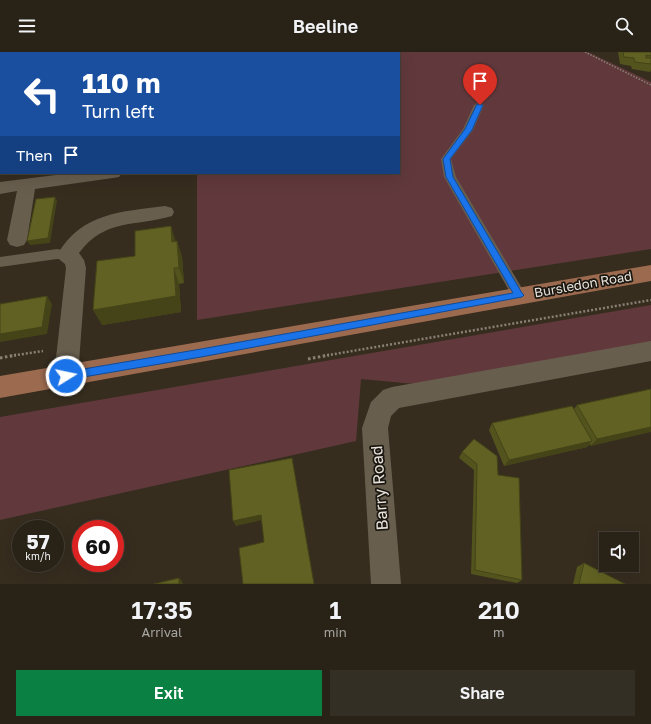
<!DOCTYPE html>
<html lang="en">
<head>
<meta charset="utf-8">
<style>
	body { margin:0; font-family:"Golos Text",sans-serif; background:#342f24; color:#f1f3f6; height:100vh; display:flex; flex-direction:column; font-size:15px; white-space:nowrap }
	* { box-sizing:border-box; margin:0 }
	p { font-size:13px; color:#a5a4a1 }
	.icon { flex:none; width:22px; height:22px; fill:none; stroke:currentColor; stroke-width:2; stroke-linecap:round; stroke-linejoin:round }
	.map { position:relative; height:532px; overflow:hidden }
	.side { display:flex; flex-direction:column; background:#282217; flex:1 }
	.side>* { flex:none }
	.guide { position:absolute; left:0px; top:0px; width:400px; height:122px; box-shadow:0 4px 16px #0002,0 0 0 1px #443f36; background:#1a4fa0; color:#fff; overflow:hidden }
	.controls { position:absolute; left:599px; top:480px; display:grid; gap:8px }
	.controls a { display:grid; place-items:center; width:40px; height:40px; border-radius:0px; background:#282217; box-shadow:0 4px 16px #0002,0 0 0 1px #443f36; font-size:20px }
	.speed { position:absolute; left:12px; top:468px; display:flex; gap:8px; font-size:20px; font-weight:700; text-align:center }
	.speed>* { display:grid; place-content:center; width:52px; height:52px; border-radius:50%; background:#282217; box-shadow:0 4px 16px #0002,0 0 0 1px #443f36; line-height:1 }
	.speed small { font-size:10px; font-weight:400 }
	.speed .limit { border:6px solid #d22; background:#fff; color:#111 }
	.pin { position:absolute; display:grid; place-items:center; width:34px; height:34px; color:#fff; margin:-41px -17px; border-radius:50% 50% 50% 0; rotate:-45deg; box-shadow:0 0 4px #0007 }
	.pin .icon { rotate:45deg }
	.me { position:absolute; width:44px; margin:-22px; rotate:80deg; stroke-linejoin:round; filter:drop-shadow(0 0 3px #0008) }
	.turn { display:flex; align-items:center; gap:14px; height:84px; padding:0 16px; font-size:18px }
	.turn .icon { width:52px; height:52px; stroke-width:2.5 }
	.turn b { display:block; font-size:28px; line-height:34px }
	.then { display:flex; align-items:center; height:38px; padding:0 16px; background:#0003; gap:8px; font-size:15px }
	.eta { display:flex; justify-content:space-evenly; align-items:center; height:68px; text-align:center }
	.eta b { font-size:24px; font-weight:600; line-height:28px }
	.cta { display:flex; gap:8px; margin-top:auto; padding:8px 16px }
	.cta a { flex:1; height:46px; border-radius:0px; background:#0b8043; color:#fff; font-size:16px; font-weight:600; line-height:46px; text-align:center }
	.cta a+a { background:#342f24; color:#f1f3f6 }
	header { display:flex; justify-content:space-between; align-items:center; height:52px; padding:0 16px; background:#282217; font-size:18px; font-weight:600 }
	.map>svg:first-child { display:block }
	.green { fill:#61393c }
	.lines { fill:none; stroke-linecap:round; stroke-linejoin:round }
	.path-far2 { stroke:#888175; stroke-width:1.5; stroke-dasharray:1.5 1.5; stroke-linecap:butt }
	.path-far1 { stroke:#888175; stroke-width:2.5; stroke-dasharray:2 2; stroke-linecap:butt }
	.path { stroke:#888175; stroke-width:3; stroke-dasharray:2.5 2.5; stroke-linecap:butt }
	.service { fill:#685e4e; fill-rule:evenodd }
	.minor { fill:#685e4e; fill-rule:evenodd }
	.primary { fill:#9c6b4f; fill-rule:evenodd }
	.wall { fill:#53531e }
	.shaded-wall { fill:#444418 }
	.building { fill:#616123; stroke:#444418 }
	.route { fill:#1a73e8; stroke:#114b97 }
	.labels { text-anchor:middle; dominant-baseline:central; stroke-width:3.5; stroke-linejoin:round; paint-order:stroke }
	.street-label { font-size:13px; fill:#e9e3db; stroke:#1a1610 }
	.near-street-label { font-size:16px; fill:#e9e3db; stroke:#1a1610 }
</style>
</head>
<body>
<header><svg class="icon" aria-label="menu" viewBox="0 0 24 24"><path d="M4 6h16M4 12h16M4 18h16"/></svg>Beeline<svg class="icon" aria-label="search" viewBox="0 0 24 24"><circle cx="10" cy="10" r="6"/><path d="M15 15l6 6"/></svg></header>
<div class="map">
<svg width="651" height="532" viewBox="0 0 651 532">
	<rect width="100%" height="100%" fill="#362d1f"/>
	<g class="green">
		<polygon points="228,0 588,0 651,30 651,197 197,268 197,121 399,121 399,1"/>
		<polygon points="651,253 651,290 415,332 361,327 356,389 0,468 0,365"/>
	</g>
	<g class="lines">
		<polyline class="path-far2" points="585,0 651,33"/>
		<g class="path-far1">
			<polyline points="10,304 43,299"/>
			<polyline points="323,304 651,248"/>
		</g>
		<g class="path">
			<polyline points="0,306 16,303"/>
			<polyline points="308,307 329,303"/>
		</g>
		<g class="service">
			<polygon points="479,50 484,53 473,78 451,107 456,125 526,243 524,247 519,248 514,247 444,125 441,107 463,77 474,53"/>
			<polygon points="57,197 71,200 73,203 71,206 67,208 57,207 0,215 0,205"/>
		</g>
		<g class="minor">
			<rect x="90" y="0" width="14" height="1"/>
			<rect x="0" y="38" width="1" height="8"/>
			<polygon points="72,121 122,121 119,125 113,126 35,137 27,188 24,193 17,195 10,193 7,188 17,139 0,142 0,130"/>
			<path d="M165,154L172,156L174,160L172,164C135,175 105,166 79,201L84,208L86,216L78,324L74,331L66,334L58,331L54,324L66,216L65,212L60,208L57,203C82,160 121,160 165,154Z"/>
			<polygon points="651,289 651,309 399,356 391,364 388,376 401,532 371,532 362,376 371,350 383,338 392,335"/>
		</g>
		<polygon class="primary" points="651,213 651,229 0,346 0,324"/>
	</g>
	<g class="wall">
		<polygon points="111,0 139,0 138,1 110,1"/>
		<polygon points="618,0 651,0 651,18 650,20 632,17 631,14 620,12"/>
		<polygon points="177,189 182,205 184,231 179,232 181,260 102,273 135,204"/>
		<polygon points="651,337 591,394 590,392 587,395 504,414 489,378 492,371 574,357 577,353"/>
		<polygon points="462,400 498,423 522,528 517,531 471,522 474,418 459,406"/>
		<polygon points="584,511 625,532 573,532 577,515"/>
	</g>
	<g class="shaded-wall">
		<polygon points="25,0 33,0 32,1 24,1"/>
		<rect x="0" y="23" width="1" height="8"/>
		<polygon points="1,60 1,69 0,69 0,61"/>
		<rect x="0" y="104" width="1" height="9"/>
		<polygon points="55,145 57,149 50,191 30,193 27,189"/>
		<polygon points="171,174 176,190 172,190"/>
		<polygon points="177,189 182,205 184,231 179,216"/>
		<polygon points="174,216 179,232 181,260 102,273 93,258"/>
		<polygon points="47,244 52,252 47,282 0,290 0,282"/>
		<polygon points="651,375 651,380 591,394 597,387"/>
		<polygon points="592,389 587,395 504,414 509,408"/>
		<polygon points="261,463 262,468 236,474 233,469"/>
		<polygon points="179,526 182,529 183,532 179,532"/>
	</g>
	<g class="building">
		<polygon points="1,0 25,0 24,1 1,1 1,2 0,2"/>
		<polygon points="111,0 127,0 126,1 110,1"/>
		<polygon points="623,0 651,0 651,4 646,3 646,6 651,6 651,12 635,10 634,6 624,5"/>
		<rect x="0" y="11" width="1" height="12"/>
		<polygon points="0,45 1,45 1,60 0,61"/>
		<rect x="0" y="87" width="1" height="17"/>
		<polygon points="55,145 48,186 27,189 36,147"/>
		<polygon points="171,174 172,190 177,189 179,216 174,216 176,244 93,258 97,209 135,204 135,179"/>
		<polygon points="47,244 42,275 0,282 0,252"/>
		<polygon points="651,337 651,375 597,387 577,353"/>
		<polygon points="572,354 592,389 509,408 492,371"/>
		<polygon points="474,387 497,404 498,423 519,426 522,528 475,518 477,412 462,400"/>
		<polygon points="292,406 314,532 243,532 239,496 264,490 261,463 233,469 229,418"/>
		<polygon points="584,511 625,532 579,532"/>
		<polygon points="179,526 179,532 154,532"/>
	</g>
	<polygon class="route" points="477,52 483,53 472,78 450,107 453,125 522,241 524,243 522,245 201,305 66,328 63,327 61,324 63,321 66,320 201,297 513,241 446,125 443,107 465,77"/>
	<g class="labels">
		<g class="street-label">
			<text transform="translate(583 232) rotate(-10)">Bursledon Road</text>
		</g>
		<g class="near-street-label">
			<text transform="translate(379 436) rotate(-94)">Barry Road</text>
		</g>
	</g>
</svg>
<div class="controls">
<a><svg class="icon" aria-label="sound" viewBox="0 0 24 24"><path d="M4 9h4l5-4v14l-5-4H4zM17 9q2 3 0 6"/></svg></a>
</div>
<div class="speed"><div>57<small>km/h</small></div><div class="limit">60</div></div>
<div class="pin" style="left:480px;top:53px;background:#d93025"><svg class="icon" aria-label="arrive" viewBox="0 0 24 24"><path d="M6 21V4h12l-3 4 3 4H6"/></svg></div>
<svg class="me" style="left:66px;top:324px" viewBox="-20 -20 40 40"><circle r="17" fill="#1a73e8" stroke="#fff" stroke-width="3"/><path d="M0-11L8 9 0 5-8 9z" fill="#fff"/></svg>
<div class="guide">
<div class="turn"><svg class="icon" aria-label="left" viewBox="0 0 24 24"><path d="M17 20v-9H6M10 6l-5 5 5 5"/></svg><div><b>110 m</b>Turn left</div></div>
<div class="then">Then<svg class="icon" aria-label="arrive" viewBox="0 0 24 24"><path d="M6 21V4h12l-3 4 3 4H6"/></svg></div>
</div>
</div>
<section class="side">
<div class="eta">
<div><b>17:35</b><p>Arrival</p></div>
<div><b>1</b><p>min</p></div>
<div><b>210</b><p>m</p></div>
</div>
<div class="cta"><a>Exit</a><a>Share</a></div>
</section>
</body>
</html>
